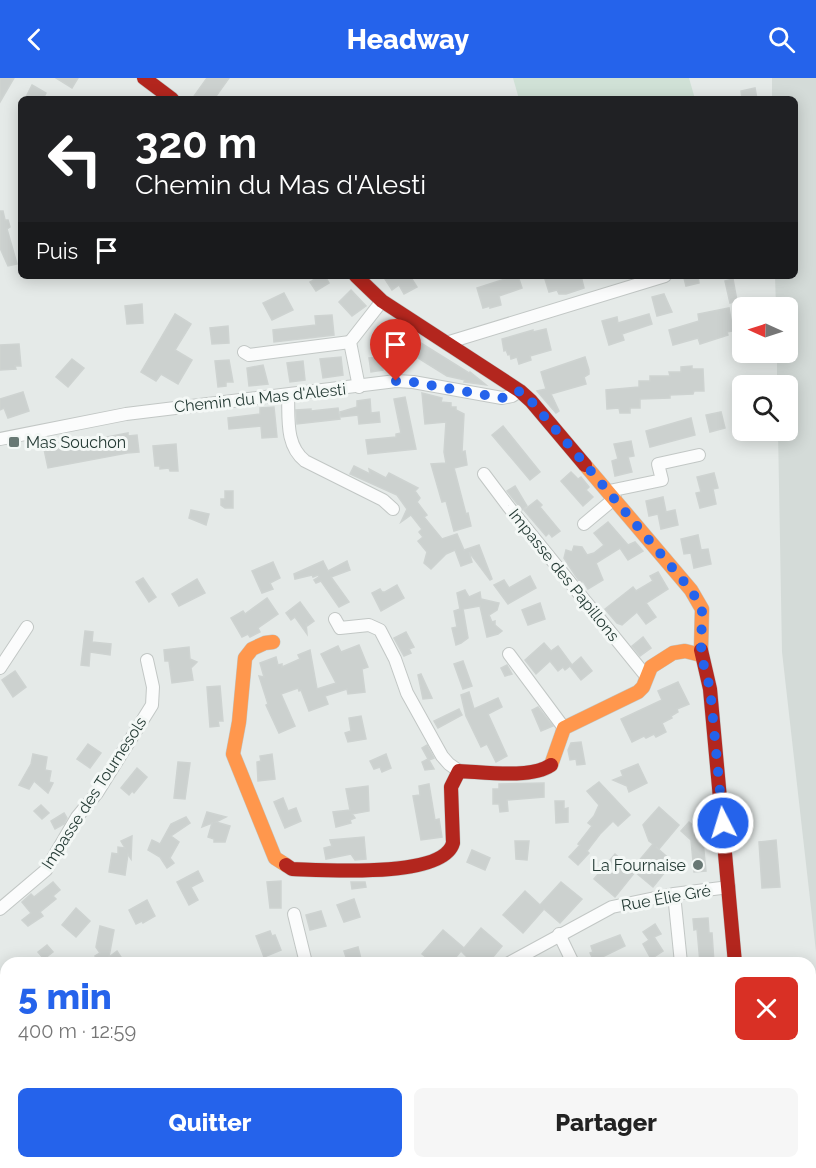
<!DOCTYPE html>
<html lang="fr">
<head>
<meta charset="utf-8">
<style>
	body { margin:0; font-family:Raleway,sans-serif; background:#f6f6f6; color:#222; height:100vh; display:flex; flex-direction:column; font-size:22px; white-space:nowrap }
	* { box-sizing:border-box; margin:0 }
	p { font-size:20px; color:#767676 }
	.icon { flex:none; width:33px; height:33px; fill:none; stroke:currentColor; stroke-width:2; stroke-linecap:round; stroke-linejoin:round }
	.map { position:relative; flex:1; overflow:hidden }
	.sheet { position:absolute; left:0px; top:879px; width:816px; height:212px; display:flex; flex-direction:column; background:#fff; border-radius:18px 18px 0 0; box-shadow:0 3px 15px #0003 }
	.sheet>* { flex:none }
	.top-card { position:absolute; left:18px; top:18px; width:780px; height:183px; border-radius:9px; box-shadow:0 3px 15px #0003; background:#202124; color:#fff; overflow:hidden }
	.needle { width:39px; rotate:273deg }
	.fabs { position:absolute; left:732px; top:219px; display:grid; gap:12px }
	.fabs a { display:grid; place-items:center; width:66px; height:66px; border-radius:9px; background:#fff; box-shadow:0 3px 15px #0003; font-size:30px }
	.pin { position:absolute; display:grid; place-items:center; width:51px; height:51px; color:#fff; margin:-62px -26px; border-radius:50% 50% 50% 0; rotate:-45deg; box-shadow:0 0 6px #0007 }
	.pin .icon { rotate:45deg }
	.me { position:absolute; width:66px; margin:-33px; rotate:355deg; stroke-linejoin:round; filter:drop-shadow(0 0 4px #0008) }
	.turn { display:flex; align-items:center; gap:21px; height:126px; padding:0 18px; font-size:27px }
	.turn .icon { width:78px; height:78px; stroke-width:2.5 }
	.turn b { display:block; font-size:42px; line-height:51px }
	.then { display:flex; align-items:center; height:57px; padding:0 18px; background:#0003; gap:12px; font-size:22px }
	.round { display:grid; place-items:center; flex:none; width:63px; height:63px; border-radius:9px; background:#f6f6f6 }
	.overview { display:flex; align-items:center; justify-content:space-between; height:102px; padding:0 18px }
	h1 { font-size:36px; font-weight:800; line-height:45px; color:#2563eb }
	.button { display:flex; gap:12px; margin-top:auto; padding:12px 18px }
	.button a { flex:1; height:69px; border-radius:9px; background:#2563eb; color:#fff; font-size:24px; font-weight:800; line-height:69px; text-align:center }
	.button a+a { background:#f6f6f6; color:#222 }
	header { display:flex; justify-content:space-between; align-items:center; height:78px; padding:0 18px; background:#2563eb; color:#fff; font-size:27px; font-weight:800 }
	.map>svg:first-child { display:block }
	.built { fill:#d4dbd8 }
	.green { fill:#d0e1d6 }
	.building { fill:#ccd1cf; stroke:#ced3d1; stroke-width:1.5 }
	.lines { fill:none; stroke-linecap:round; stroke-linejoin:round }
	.street-casing { stroke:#c2c7c5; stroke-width:14 }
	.slow-casing { stroke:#c1c7c5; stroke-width:15 }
	.jam-casing { stroke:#c1c7c5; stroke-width:15 }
	.street { stroke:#fbfcfc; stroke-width:12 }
	.slow { stroke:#ff974d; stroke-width:14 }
	.jam { stroke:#b3261e; stroke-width:14 }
	.route { stroke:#2563eb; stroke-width:10; stroke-dasharray:0 18 }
	.poi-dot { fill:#687874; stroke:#f4f8f6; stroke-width:2 }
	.labels { text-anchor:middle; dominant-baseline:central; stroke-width:6; stroke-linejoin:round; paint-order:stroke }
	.street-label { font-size:16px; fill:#253b35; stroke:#f4f8f6 }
	.poi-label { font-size:16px; fill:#253b35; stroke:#f4f8f6; text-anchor:start }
</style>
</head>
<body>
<header><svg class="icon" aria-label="back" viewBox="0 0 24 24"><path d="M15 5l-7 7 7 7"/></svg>Headway<svg class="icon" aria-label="search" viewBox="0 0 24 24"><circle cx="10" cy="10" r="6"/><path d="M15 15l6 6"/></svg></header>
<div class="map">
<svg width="816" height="1090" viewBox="0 0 816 1090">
	<rect width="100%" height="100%" fill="#e5eae8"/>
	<polygon class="built" points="772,0 816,0 816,874 782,574 778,353 788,352 788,308 777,307 777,275 788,274 788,230 776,229 775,198 795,198 795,21 772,21"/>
	<g class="green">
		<polygon points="513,0 689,0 695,21 519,21"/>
		<polygon points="718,1085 745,1085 746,1090 720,1090"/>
	</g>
	<g class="building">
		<polygon points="0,0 14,0 0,24"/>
		<polygon points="56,0 78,0 72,10"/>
		<polygon points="207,0 229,0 214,21 192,21"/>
		<polygon points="32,7 46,15 43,21 25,21"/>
		<polygon points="755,10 757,21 742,21 741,13"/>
		<polygon points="0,133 3,133 5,142 8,142 10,149 7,151 17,186 8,188 0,170"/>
		<polygon points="311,198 325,198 329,205 316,213 310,204 314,202"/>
		<polygon points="383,198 410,198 417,209 404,216 399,207 392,212"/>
		<polygon points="504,198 518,198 522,210 499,218 501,227 490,230 490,228 483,230 477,210 505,201"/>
		<polygon points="544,198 581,198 584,210 566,216 559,216 557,212 549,214"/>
		<polygon points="692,198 698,198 699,205 686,208 684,200"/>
		<polygon points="733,201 737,223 730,225 725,203"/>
		<polygon points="351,212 366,228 352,238 339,224"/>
		<polygon points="284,215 293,232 272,242 263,225"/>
		<polygon points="664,216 672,234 657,238 652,219"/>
		<polygon points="142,226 143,245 127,246 125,228"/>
		<polygon points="729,230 733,253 727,254 728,257 700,266 698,260 673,267 669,252 699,243 698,236"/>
		<polygon points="175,236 191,246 175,272 192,282 178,306 161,296 156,303 141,294"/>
		<polygon points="649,236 652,246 622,256 624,262 609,267 602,243 617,239 618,245"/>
		<polygon points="332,237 334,257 274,264 273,252 316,247 315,238"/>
		<polygon points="389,242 400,249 391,262 380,254"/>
		<polygon points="228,248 229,265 212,266 210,250"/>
		<polygon points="546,251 551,272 530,278 531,282 519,286 517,279 511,281 510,276 508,277 506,272 504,273 502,261 533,252 533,254"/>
		<polygon points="416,262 469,295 470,294 486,307 464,304 465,302 447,298 423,283 409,274"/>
		<polygon points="19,266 21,288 15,288 16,291 0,292 0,267"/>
		<polygon points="341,279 343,297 323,300 320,281"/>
		<polygon points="382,279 383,292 371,294 369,280"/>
		<polygon points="585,279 589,292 589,296 584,299 586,306 551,316 559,333 556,335 537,313 546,311 541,294"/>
		<polygon points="72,281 84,290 68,309 56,299"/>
		<polygon points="229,282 233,304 226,304 226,308 218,309 215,283"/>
		<polygon points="303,283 305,302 290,304 287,285"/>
		<polygon points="263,287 268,306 249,308 247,290"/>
		<polygon points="692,288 692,291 703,291 704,313 694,313 693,316 670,317 670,320 640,321 640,330 630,330 630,335 620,335 619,330 607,331 606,312 639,309 639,303 650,303 650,298 670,298 669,294 681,294 681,289"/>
		<polygon points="23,314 29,333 8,340 4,330 0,332 0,321"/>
		<polygon points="422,315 442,320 441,324 451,325 451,329 456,329 456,332 464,336 462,374 465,373 467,387 454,390 466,436 468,435 471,448 454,453 446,423 442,424 431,386 446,385 444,374 446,344 425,346"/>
		<polygon points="405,319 416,371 368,376 366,362 396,359 396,356 401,355 394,321"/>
		<polygon points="370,321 371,335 379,334 380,344 359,346 358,337 341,339 340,334 357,329 357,323"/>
		<polygon points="274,329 277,359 262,360 261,348 229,351 228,340 260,336 260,330"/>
		<polygon points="338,330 340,341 297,346 296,332 311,331 311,333"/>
		<polygon points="721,334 725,350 710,354 706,337"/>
		<polygon points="691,340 695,357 650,369 646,353"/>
		<polygon points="503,348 540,394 530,402 492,357"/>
		<polygon points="128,355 128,358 137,357 139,374 127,375 48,390 44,371"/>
		<polygon points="631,363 634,378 628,379 632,394 615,398 612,383 618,381 614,366"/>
		<polygon points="176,366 178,393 170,393 169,390 160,391 160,388 155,388 153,368"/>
		<polygon points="354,388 370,396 369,391 386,400 389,395 418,410 415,413 420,420 417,424 427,437 424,439 442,461 457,456 464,472 479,467 492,501 490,502 469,474 472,484 461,488 455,472 446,476 431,491 424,485 427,474 418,463 423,459 419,454 422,451 411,437 401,444 407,431 397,417 350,396"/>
		<polygon points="571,394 578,401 581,399 589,409 586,412 593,419 583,428 561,403"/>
		<polygon points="714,395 718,410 713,411 716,426 700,430 696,415 701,414 697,399"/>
		<polygon points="515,408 527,428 522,432 507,413"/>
		<polygon points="225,413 233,413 233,430 225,430 221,427 221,421 225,421"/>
		<polygon points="663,419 666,434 675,432 678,447 661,451 658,436 649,438 646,423"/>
		<polygon points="537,422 542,427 540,429 560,453 552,459 549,455 546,458 524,432"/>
		<polygon points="191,432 209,436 206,447 189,440"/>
		<polygon points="608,444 628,467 635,464 643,473 628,482 620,470 596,485 603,502 588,511 583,503 581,505 575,497 564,480 566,472 572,474 574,468 582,469 587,477 594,475 604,467 594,455"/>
		<polygon points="698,457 701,472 708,471 711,486 694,490 691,475 684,476 681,461"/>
		<polygon points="323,483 328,493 347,483 350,492 331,499 349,524 339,529 321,503 316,505 314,502 319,499 318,497 313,499 312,497 295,501 294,496"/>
		<polygon points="273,484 280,500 270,505 273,511 262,515 252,493"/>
		<polygon points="658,494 668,511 646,525 656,539 646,546 637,534 622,547 617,545 605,531 633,509 636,513 653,503 650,498"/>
		<polygon points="530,498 536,510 508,526 494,507 504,502 509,510"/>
		<polygon points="143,500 156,519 149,524 136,504"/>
		<polygon points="197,501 205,515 179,528 172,516"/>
		<polygon points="397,507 404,520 381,533 372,515 380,511 382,514 385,514"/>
		<polygon points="465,512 469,519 480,514 481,521 499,525 497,532 489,537 492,544 495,543 495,547 502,553 498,556 487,559 480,528 463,531 468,560 461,565 456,567 452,550 457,549 454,533 460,531 457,515"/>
		<polygon points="267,520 278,536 258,550 260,554 250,559 248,556 242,559 231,540 243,533 245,536"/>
		<polygon points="300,524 314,543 307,548 306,545 307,556 295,539 291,542 286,535"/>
		<polygon points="540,525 545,541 528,547 522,532"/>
		<polygon points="85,553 93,554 92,564 111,566 110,577 90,574 89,588 81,587"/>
		<polygon points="406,554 414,569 409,571 411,575 404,578 394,560"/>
		<polygon points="643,559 651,570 640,578 632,568"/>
		<polygon points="544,565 551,573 558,568 572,587 581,579 592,593 581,602 570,588 565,592 563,589 558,593 550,583 536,596 525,582"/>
		<polygon points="359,567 368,589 362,591 365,614 348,616 347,611 325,618 328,626 309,633 301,612 299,613 298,610 281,616 295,648 279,655 266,627 268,626 259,598 264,599 260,585 276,579 278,587 282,586 282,589 300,581 298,577 310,572 317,611 336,605 321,576 338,568 341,574"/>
		<polygon points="189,569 190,581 197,584 191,590 193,602 172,605 169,583 165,583 164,572"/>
		<polygon points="463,583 472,608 463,611 454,586"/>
		<polygon points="507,587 512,596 505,598 501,590"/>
		<polygon points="15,593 26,609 13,619 2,602"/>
		<polygon points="421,596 432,620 423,621 418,597"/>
		<polygon points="678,604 689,626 677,631 678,634 671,638 672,640 662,645 666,654 656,659 654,656 646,660 644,658 632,664 621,641 662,622 658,613"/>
		<polygon points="220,608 223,643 218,643 219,648 210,649 207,609"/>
		<polygon points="469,614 474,631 498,620 502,629 488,636 507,678 496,684 487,666 481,669 466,638 461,617"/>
		<polygon points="538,629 553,648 541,653 532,632"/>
		<polygon points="459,631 462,637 438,650 434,643"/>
		<polygon points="361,638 366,661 348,664 345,655 351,653 349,640"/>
		<polygon points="581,664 585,686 577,687 576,681 570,682 568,672 571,665"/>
		<polygon points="88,666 101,675 90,690 77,681"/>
		<polygon points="427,667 434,680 429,682 434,691 425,692 422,684 428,681 422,670"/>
		<polygon points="33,676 47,679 45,692 51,693 49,704 53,705 48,715 34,703 29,711 19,707 31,686"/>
		<polygon points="272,676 275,701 258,703 257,684 261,683 260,678"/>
		<polygon points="386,676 391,690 382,694 380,689 374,691 370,683"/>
		<polygon points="178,684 190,685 185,721 174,720"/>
		<polygon points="638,686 647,705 629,714 627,708 613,702 623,698 621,693"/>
		<polygon points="137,690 147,699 134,715 132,713 129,717 121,710"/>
		<polygon points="599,704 630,737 618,748 613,743 600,756 587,773 589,775 578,787 569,779 580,767 578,766 592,748 588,745 594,738 599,727 587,713"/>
		<polygon points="544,705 544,719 507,722 508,733 500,734 499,726 493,726 493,711 499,711 499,706"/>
		<polygon points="429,706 435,742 439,741 442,759 421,762 413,718 420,717 419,708"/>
		<polygon points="368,708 369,733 352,736 355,740 350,742 351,745 336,749 333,734 350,732 346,711"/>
		<polygon points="283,720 288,733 296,730 301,743 285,750 274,724"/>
		<polygon points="555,723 564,723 564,731 568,730 568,744 556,745"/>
		<polygon points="41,727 49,735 42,741 34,733"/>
		<polygon points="659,729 679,747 659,771 656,769 673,784 653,809 635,794 615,819 594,801 615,776 632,791 653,766 649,763 643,747"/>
		<polygon points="207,734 226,739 216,744 230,748 225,764 214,764 214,761 208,759 212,745 202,749"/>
		<polygon points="64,735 67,740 64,746 55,751 51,743"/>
		<polygon points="186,739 190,745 171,758 179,764 170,780 174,785 167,790 160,779 148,772 152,762 160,766 171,746"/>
		<polygon points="689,744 702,754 706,793 694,794 691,762 681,753"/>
		<polygon points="132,758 131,781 128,776 125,797 109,794 112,775 118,776 118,769 125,770 121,763"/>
		<polygon points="364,759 366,781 355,782 351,776 326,781 324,770 332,768 330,762"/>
		<polygon points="776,762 780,809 762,810 759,764"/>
		<polygon points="515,763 529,763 527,782 516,781"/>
		<polygon points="472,772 490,780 485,792 467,784"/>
		<polygon points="198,793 203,803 191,809 198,822 189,827 177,804"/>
		<polygon points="281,803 281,830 270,830 267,804"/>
		<polygon points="53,804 60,812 53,818 56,821 40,834 43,838 28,848 22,842 31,835 22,824 31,816 34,819"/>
		<polygon points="351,804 365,804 366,809 352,811"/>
		<polygon points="561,804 582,821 560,845 544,831 523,855 503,837 525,813 540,827"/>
		<polygon points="354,821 360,839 344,844 337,827"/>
		<polygon points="147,822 155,838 143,845 142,843 136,846 129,832"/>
		<polygon points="76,830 90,843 76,859 62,847"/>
		<polygon points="321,833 326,848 310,852 306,837"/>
		<polygon points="708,840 709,855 712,855 714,885 700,885 697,851 694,852 693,841"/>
		<polygon points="655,846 661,856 654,859 663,873 651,881 643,866 649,862 643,854"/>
		<polygon points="100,848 114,852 109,879 117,873 125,885 99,885 95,878 100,875 96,869"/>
		<polygon points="481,850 502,868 488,885 473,885 461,873 451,885 433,885 422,876 443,852 464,870"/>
		<polygon points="270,853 272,858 275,857 281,872 264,879 256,858"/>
		<polygon points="620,857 625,868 594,883 590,875 593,874 591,868"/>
		<polygon points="47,867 53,874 44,881 38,874"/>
		<polygon points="358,869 361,881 357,882 358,885 348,885 344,873"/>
	</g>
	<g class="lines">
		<g class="street-casing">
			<g id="street">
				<polyline points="446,265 665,198"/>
				<polyline points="244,274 249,277 350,264"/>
				<polyline points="359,309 350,264 382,223"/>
				<path d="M288,317C289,340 285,367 305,383L383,422L393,431"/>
				<polyline points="0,361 126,336 396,303 413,304 502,320 512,318 520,313"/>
				<polyline points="484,396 508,428 646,598"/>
				<polyline points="609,413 662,402 658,386 699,377"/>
				<polyline points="584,446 615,420"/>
				<polyline points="335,541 340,550 369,547 380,552 395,581 407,615 442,678 449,686 459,693"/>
				<polyline points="509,576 564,650"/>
				<polyline points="0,590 27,549"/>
				<polyline points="674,816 681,885"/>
				<polyline points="0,831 46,792 77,739 97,715 152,627 153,609 147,582"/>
				<polyline points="294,836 306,885"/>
				<polyline points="559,856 573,885"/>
				<polyline points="509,885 612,829 674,816 729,809"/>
				<polyline points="0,950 6,950"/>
				<polyline points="810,970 816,969"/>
				<polyline points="810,1065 816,1059"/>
				<polyline points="644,1084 648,1090"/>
				<polyline points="214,1090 225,1084"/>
				<polyline points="782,1090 788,1084"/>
			</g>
		</g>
		<g class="slow-casing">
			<g id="slow">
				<polyline points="585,387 691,512 702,531 701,572"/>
				<polyline points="273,564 265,565 252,571 245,580 239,644 233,676 275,780 286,787"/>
				<polyline points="551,687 564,650 638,614 643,609 651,589 673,575 685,573 701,577"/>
				<polyline points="753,1084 754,1090"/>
			</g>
		</g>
		<g class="jam-casing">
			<g id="jam">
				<polyline points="144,0 172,21"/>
				<polyline points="356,198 382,223 520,313 531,323 585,387"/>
				<polyline points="701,572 710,611 735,885"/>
				<path d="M286,787L292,791C324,792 443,801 453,765L451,709L459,693C484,694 531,701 551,687"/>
			</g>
		</g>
		<use href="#street" class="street"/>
		<use href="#slow" class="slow"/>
		<use href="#jam" class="jam"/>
	</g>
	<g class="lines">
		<polyline class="route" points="396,303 413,304 501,320 512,318 520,313 531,323 574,373 691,512 702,531 701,577 710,610 723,745"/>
	</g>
	<g class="poi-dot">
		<rect x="8" y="358" width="12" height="12" rx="3"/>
		<circle cx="698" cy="787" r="6"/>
	</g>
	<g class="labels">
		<g class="street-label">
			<text transform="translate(260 320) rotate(-6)">Chemin du Mas d'Alesti</text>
			<text transform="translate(564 497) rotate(51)">Impasse des Papillons</text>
			<text transform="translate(94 715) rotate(-57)">Impasse des Tournesols</text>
			<text transform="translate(666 820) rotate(-10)">Rue Élie Gré</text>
		</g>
		<g class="poi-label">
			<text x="26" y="364">Mas Souchon</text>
			<text x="686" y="787" text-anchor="end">La Fournaise</text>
		</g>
	</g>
</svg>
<div class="fabs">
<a><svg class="needle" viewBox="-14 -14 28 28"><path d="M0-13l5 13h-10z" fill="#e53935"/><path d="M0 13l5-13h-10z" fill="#767676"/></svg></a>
<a><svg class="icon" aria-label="search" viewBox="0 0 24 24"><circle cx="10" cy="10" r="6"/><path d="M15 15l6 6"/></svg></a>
</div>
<div class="pin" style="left:396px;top:303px;background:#d93025"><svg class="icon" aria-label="arrive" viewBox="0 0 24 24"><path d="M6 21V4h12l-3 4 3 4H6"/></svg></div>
<svg class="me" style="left:723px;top:745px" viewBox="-20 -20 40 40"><circle r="17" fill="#2563eb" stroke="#fff" stroke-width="3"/><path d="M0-11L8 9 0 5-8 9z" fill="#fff"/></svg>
<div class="top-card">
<div class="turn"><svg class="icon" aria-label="left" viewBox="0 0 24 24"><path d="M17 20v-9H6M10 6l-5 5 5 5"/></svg><div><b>320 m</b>Chemin du Mas d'Alesti</div></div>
<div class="then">Puis<svg class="icon" aria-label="arrive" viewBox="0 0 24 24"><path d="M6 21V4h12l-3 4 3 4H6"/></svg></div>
</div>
<section class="sheet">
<div class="overview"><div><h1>5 min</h1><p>400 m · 12:59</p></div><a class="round" style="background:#d93025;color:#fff"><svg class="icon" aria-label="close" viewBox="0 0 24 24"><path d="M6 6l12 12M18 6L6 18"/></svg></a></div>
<div class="button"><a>Quitter</a><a>Partager</a></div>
</section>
</div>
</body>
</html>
